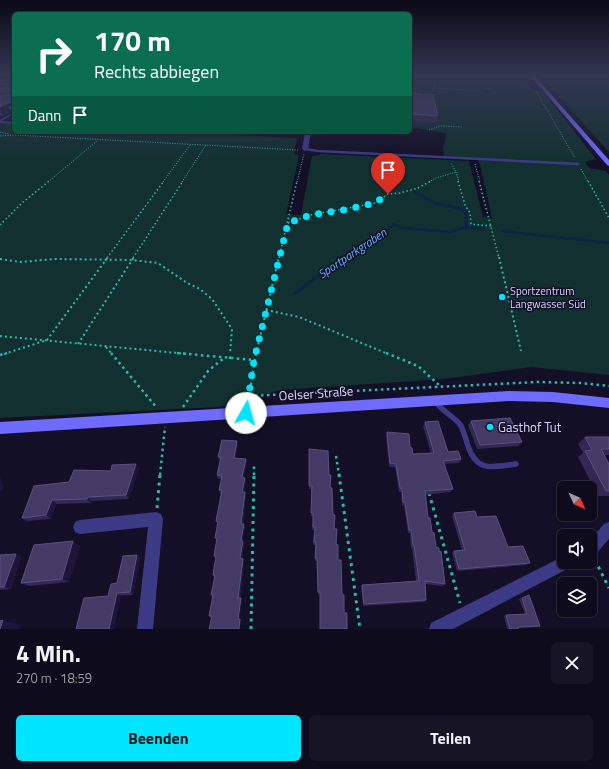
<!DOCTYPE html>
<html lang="de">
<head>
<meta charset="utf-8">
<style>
	body { margin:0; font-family:"Titillium Web",sans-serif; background:#171425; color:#f1f3f6; height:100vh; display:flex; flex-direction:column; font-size:15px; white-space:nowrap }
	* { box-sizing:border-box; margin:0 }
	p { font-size:13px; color:#9b9ba3 }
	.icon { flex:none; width:22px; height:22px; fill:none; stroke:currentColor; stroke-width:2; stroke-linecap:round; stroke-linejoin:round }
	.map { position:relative; height:629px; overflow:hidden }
	.drawer { display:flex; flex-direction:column; background:#0e0b1c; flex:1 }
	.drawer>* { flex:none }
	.top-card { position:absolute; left:12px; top:12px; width:400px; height:122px; border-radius:6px; box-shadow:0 1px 3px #0004,0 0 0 1px #2e2b3b; background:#0b6e4f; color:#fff; overflow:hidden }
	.needle { width:26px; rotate:134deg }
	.fabs { position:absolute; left:557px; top:481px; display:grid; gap:8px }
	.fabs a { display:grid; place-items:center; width:40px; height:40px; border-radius:6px; background:#0e0b1c; box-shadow:0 1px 3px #0004,0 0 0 1px #2e2b3b; font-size:20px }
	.pin { position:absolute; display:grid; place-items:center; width:34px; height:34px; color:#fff; margin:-41px -17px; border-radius:50% 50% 50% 0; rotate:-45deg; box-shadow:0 0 4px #0007 }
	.pin .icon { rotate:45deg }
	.me { position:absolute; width:44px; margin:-22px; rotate:7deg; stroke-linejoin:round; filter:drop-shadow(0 0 3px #0008) }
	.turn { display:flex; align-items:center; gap:14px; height:84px; padding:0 16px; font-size:18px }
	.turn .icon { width:52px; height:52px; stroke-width:2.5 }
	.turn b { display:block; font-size:28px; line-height:34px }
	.then { display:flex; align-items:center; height:38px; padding:0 16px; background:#0003; gap:8px; font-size:15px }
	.round { display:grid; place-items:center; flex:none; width:42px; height:42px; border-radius:6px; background:#171425 }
	.head { display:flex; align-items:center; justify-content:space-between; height:68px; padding:0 16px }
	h1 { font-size:24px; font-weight:700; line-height:30px }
	.primary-button { display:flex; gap:8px; margin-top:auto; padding:8px 16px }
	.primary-button a { flex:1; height:46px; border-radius:6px; background:#00e5ff; color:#111; font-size:16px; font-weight:700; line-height:46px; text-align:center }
	.primary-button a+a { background:#171425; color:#f1f3f6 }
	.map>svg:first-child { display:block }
	.green { fill:#12302f }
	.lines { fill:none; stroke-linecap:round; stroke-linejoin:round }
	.stream-far1 { stroke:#0c2248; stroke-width:2.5 }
	.stream { stroke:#0c2248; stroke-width:3 }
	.path-far4 { stroke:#2fb8b0; stroke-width:1; stroke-dasharray:1 1.5; stroke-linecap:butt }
	.path-far3 { stroke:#2fb8b0; stroke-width:1.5; stroke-dasharray:1.5 2.5; stroke-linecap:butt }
	.path-far2 { stroke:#2fb8b0; stroke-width:2; stroke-dasharray:2 3; stroke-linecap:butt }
	.path-far1 { stroke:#2fb8b0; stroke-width:2.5; stroke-dasharray:2.5 3.5; stroke-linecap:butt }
	.path { stroke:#2fb8b0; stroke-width:3; stroke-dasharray:3 4.5; stroke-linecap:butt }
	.service-far2 { stroke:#3d3a85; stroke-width:2 }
	.service-far1 { stroke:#3d3a85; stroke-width:2.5 }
	.service { stroke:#3d3a85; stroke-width:5.5 }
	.minor { fill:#3d3a85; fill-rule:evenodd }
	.secondary { fill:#6f6bff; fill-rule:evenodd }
	.wall { fill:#312854 }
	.shaded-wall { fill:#1d163a }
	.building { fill:#433a66; stroke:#5a527e }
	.route { stroke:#00e5ff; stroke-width:7; stroke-dasharray:0 12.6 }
	.poi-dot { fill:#00e5ff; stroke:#130f26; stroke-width:1.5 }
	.labels { text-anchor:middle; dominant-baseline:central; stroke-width:3; stroke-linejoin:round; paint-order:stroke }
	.poi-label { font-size:11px; fill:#d9d4ff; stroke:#130f26; text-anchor:start }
	.water-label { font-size:12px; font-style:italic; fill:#62b6ff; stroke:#130f26 }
	.near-street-label { font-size:13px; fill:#d9d4ff; stroke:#130f26 }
	.near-poi-label { font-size:13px; fill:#d9d4ff; stroke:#130f26; text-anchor:start }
</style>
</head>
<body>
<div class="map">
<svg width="609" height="629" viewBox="0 0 609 629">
	<rect width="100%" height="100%" fill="#130f26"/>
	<g class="green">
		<polygon points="410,74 520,74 533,91 542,91 596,159 585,162 589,168 606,171 609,175 609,375 531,367 444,379 281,390 218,407 0,418 0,124 14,124 14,132 173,132 297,138 294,154 299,156 286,214 301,215 312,156 323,154 469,161 483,217 492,218 480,165 477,158 444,156 443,148 447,133 410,127"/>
		<polygon points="539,74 609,74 609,152"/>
	</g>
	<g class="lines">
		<g class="stream-far1">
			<polyline points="415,192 434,203 462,209 466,213 466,227"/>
			<polyline points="502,231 609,243"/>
			<polyline points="342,258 358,246 378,237 394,224 402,228 451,232 466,227 484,229"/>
		</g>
		<polyline class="stream" points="294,294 344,257"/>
		<g class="path-far4">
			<polyline points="435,78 434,88 481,91 484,88 491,89"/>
			<polyline points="536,91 575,158"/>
			<polyline points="410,92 422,94"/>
			<polyline points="429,95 436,94"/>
			<polyline points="429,130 440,126 463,127"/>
			<polyline points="0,132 9,134"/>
			<polyline points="0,136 14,135 298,150"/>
			<polyline points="475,164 480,182"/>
			<polyline points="581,169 588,182"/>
			<polyline points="456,172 459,182"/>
			<polyline points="48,182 97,141"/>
			<polyline points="163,182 190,145"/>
			<polyline points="182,182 206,145"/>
			<polyline points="297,182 304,154"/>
			<polyline points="429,182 436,178 456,172 451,163"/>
		</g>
		<g class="path-far3">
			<polyline points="458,181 465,205 470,213 471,224 491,226"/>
			<polyline points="479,181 499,258"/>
			<polyline points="588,181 609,218"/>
			<polyline points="288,223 311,215 375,203 388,194 400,193 418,188 431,181"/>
			<polyline points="0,225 22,203 49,181"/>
			<polyline points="107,258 164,181"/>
			<polyline points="133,258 183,181"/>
			<polyline points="279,258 297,181"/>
		</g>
		<g class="path-far2">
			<polyline points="499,257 521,351"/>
			<polyline points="0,259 21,262 54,259 132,260 158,263 187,283 200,289 212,299 232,329 230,354"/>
			<polyline points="266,310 299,317 388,354"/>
			<polyline points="0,336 188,354"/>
			<polyline points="78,344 134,257"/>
			<polyline points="106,347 112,354"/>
			<polyline points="4,354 47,340 108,257"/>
			<polyline points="256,354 279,257"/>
		</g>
		<g class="path-far1">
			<polyline points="111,353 157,408"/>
			<polyline points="177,353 254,360"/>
			<polyline points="386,353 418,366 439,385"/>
			<polyline points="0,355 7,353"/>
			<polyline points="230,359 230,353"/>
			<polyline points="249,396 538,382 580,383 609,386"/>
			<polyline points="248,403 256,353"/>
			<polyline points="183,407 208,371 224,358"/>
			<polyline points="336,456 339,475"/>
			<polyline points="160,475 165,427"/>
			<polyline points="254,475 254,466"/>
		</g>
		<g class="path">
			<polyline points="339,474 360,629"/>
			<polyline points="429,493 460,603"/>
			<polyline points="157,508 160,474"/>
			<polyline points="595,560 609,588"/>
			<polyline points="251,629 254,474"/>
		</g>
		<polyline class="service-far2" points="0,121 14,113"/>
		<g class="service-far1">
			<polyline points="0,122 14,123"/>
			<polyline points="305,149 318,151 578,164"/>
		</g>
		<path class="service" d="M435,400C441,412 454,415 461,426C464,432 466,440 468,446C477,473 493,467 516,464"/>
		<g class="minor">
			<polygon points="305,132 311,132 308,149 305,151 302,149"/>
			<polygon points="156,512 161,514 163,519 153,629 137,629 148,527 80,534 75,532 73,527 75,522 80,520"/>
			<polygon points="609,522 609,539 595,555 590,557 590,540 604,524"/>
			<polygon points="564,556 564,562 573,562 571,567 453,629 429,629 431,623"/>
		</g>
		<g class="secondary">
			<polygon points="529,74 533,74 609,160 609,166 607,165"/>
			<polygon points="509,391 553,392 609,398 609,408 553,402 509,401 0,434 0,422"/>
		</g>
	</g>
	<g class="wall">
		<polygon points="14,76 14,117 13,116 11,112 4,116 0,116 0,80"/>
		<polygon points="410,94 438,116 437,123 410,122"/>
		<polygon points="225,132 288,132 287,135"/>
		<polygon points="471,421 522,442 518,446 477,449 468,425"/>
		<polygon points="425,422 448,452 461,459 459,463 444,464 453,489 450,492 425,495 428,518 445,584 442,586 425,584 426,600 424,602 363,606 361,587 362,585 416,581 412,548 411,548 410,533 408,533 404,506 402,505 401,492 399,492 395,467 389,467 386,436 387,432 410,447 413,454 431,453 423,426"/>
		<polygon points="585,437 609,437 609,455 604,455 609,464 609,496 598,496 578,457 583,453 578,444"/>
		<polygon points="237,441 238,445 235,458 246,459 247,462 244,477 246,481 244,492 245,492 246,496 243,524 245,527 242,541 244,543 242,559 243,559 244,561 240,598 242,600 239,619 240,619 241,621 211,618 209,616 213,597 211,595 214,578 213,575 216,558 215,558 214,556 217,541 215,538 218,524 216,521 221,494 220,493 219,490 221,479 218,479 217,475 220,460 219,460 218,457"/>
		<polygon points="309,449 329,475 338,560 347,629 320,594 318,594 317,561 315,561 315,545 313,545 314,530 312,530 313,516 311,516 311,489 309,489"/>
		<polygon points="139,468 129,499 92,501 91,503 56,504 51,519 27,521 22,518 69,482 111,471"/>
		<polygon points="454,513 477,517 508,547 530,563 526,565 457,571 452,553 454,551 462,550 452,516"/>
		<polygon points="80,546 69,582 29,586 21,583"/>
		<polygon points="16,554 21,557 11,589 0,590 0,555"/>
		<polygon points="137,555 140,558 133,595 108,596"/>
		<polygon points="522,598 540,626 537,627 518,628 518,629 507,629 504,616 506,615 525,614 519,599"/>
	</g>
	<g class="shaded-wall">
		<polygon points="10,102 13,108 9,108 11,112 4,116 0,109 0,107"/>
		<polygon points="237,441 238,445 235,462 234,458"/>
		<polygon points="246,459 247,462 243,481 242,477"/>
		<polygon points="136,464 139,468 129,499 126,495"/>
		<polygon points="0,476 4,489 0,492"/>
		<polygon points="245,478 246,481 243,495 242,492"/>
		<polygon points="245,492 246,496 242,527 241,524"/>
		<polygon points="88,497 92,501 91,503 87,499"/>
		<polygon points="52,500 56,504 51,519 46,515"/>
		<polygon points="244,524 245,527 242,543 241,540"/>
		<polygon points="73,541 80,546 69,582 62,579"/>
		<polygon points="243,541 244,543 241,561 240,558"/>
		<polygon points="16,554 21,557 11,589 4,587"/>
		<polygon points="137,555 140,558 133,595 130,592"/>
		<polygon points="243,559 244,561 239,600 238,598"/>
		<polygon points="117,593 121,596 114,629 109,629"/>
		<polygon points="241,598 242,600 239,621 238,619"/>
		<polygon points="240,619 241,621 240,629 239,629"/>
		<polygon points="3,620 21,625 20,629 0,629"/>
	</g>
	<g class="building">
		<polygon points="9,76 14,76 14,108 9,108 12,105 10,102 0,107 0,96 12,95 12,93 10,91 0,91 0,89 8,85 0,84 0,80"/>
		<polygon points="410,94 433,95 438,116 410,114"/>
		<polygon points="510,418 522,442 480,445 471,421"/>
		<polygon points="438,421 448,452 458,451 461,459 443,461 453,489 425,491 428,518 430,518 432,532 434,533 436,547 439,548 439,552 441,551 445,584 425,581 426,600 364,604 362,585 419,581 414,545 413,545 411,530 409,530 405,502 403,502 402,489 400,488 396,464 390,463 387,432 409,434 410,447 412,448 413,454 434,453 425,422"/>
		<polygon points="585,437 609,437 609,449 601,449 609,464 609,491 606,491 585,451 592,450"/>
		<polygon points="222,440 237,441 234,458 246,459 242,477 245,478 242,492 245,492 241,524 244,524 241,540 243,541 240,558 243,559 238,598 241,598 238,619 240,619 239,629 209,629 212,616 209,616 213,595 211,595 215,576 213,575 216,556 214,556 217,538 215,538 218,522 216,521 222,490 219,490 222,476 217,475 221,457 218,457"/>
		<polygon points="309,449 328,451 329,475 331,475 330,487 332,488 333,514 335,515 334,529 337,529 336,544 338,545 338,560 341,560 342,594 344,595 344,613 347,613 347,629 320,629 320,592 318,592 317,558 315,558 316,543 314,542 315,527 313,527 313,513 311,513 312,486 309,486"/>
		<polygon points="136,464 126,495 88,497 87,499 52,500 46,515 22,518 34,486 69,482 74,470 111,471 112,465"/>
		<polygon points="475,511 477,517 496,516 508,547 523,546 530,563 459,569 454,551 465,550 454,513"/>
		<polygon points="73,541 62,579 21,583 34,545"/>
		<polygon points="16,554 4,587 0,587 0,555"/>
		<polygon points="137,555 130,592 117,593 109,629 76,629 84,598 108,596 111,584 117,583 123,556"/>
		<polygon points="529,595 540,626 518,627 518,629 510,629 506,615 527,614 522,598"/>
		<polygon points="3,620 0,629 0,621"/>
	</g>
	<linearGradient id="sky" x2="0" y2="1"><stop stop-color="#0a0815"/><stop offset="0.46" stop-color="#333752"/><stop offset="1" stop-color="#333752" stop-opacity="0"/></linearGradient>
	<rect width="609" height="162" fill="url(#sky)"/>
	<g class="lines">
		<polyline class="route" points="246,413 254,360 288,223 311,215 343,210 375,203 388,194"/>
	</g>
	<g class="poi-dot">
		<circle cx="502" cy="297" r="4"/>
		<circle cx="490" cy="427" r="4"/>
	</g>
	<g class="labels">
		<g class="poi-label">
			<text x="510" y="291">Sportzentrum<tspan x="510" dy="13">Langwasser Süd</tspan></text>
		</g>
		<g class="water-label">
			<text transform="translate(352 253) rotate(-34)">Sportparkgraben</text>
		</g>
		<g class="near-street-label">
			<text transform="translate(316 393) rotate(-4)">Oelser Straße</text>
		</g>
		<g class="near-poi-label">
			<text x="498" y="427">Gasthof Tut</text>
		</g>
	</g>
</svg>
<div class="fabs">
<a><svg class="needle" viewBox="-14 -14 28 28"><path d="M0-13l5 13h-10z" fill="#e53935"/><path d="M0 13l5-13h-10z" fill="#9b9ba3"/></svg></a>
<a><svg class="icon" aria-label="sound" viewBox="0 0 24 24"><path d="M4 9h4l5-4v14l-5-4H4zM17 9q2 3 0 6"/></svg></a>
<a><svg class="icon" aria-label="layers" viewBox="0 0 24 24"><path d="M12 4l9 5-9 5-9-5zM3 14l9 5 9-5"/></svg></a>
</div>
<div class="pin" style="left:388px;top:194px;background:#d93025"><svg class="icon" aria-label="arrive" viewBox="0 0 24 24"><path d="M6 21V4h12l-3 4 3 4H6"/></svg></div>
<svg class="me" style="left:246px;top:413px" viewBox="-20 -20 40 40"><circle r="19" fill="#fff"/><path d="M0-13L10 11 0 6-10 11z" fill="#00e5ff"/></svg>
<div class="top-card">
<div class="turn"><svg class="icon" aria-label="right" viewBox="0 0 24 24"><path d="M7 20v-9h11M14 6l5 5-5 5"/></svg><div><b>170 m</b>Rechts abbiegen</div></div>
<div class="then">Dann<svg class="icon" aria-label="arrive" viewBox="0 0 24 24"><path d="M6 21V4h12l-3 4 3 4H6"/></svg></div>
</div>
</div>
<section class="drawer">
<div class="head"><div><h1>4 Min.</h1><p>270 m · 18:59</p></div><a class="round"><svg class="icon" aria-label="close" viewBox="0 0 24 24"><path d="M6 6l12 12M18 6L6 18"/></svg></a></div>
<div class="primary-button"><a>Beenden</a><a>Teilen</a></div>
</section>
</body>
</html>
